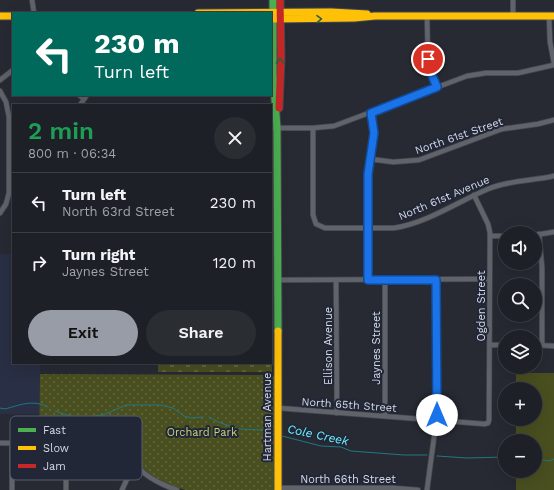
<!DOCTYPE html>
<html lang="en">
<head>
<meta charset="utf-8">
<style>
	body { margin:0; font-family:"Work Sans",sans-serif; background:#2a2d32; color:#f1f3f6; height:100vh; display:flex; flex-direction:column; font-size:15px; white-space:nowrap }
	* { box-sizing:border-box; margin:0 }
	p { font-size:13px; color:#a0a3a7 }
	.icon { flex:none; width:22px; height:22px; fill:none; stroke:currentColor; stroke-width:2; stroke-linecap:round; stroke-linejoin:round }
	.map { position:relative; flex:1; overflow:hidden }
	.sheet { position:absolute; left:12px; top:104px; width:260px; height:260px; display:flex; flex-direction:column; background:#1d2026; border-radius:0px; box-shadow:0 4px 16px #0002,0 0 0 1px #3b3e43 }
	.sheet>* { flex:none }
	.top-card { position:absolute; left:12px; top:12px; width:260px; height:84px; border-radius:0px; box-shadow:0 4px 16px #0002,0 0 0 1px #3b3e43; background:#00695c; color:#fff; overflow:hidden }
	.fabs { position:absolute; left:498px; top:226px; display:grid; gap:8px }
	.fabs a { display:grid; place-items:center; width:44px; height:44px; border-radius:50%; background:#1d2026; box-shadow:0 4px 16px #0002,0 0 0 1px #3b3e43; font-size:20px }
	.pin { position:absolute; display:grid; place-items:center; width:34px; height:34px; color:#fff; margin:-17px; border:2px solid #fff; border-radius:50%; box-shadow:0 1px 4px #0007 }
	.me { position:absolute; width:44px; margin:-22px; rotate:0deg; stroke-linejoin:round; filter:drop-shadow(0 0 3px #0008) }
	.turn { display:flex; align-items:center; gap:14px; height:84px; padding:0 16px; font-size:18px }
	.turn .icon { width:52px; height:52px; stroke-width:2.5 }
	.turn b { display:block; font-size:28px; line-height:34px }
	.round { display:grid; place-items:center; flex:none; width:42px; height:42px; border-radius:21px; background:#2a2d32 }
	.headline { display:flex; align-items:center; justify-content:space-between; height:68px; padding:0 16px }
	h1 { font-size:24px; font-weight:600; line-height:30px; color:#1e9e55 }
	.action { display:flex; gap:8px; margin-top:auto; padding:8px 16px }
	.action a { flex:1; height:46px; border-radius:24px; background:#989ca6; color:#111; font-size:16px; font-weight:600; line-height:46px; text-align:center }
	.action a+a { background:#2a2d32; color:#f1f3f6 }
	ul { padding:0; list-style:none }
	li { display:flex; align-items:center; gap:12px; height:60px; padding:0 16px; border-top:1px solid #3b3e43 }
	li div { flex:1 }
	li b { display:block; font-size:15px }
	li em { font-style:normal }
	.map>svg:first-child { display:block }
	.built { fill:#292f44 }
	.green { fill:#4a4f20 }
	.cemetery { fill:url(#cemetery-stones) }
	.park { fill:url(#park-dots) }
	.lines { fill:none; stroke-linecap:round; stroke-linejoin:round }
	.stream { stroke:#207880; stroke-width:1 }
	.street-casing { stroke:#44474f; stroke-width:6 }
	.fast-casing { stroke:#44474f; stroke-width:9 }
	.slow-casing { stroke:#44474f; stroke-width:9 }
	.jam-casing { stroke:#44474f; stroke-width:9 }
	.street { stroke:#60636a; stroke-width:4.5 }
	.fast { stroke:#4caf50; stroke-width:7 }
	.slow { stroke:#ffc107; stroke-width:7 }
	.jam { stroke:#c62828; stroke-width:7 }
	.oneway { stroke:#335d42 }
	.route-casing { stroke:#114b97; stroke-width:10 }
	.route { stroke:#1a73e8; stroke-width:7 }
	.labels { text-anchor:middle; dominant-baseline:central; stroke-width:4; stroke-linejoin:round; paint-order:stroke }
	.street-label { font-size:11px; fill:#d5d9e4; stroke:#222738 }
	.park-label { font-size:11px; fill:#c7d277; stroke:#222738 }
	.water-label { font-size:12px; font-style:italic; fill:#6ef0fd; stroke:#222738 }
	.key { fill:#222738; stroke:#585c6c; stroke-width:1 }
	.key-label { font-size:11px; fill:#d5d9e4 }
</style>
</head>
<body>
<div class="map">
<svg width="554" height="490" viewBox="0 0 554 490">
	<defs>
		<pattern id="cemetery-stones" width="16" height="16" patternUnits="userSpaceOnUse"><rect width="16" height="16" fill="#4a4f20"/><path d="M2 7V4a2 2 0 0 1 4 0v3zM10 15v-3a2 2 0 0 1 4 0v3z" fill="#636840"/></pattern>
		<pattern id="park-dots" width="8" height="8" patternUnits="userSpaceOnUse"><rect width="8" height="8" fill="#4a4f20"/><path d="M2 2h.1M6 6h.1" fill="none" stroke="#636840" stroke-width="1.8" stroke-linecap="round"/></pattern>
	</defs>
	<rect width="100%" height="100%" fill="#272a33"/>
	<polygon class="built" points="0,254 13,254 13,363 40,363 39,414 0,414"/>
	<polygon class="green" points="516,373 554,373 554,490 516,490 516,471 535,471 535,441 516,441 516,419 535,419 535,389 516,389"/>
	<polygon class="cemetery" points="271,254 272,372 158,372 158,363 271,363"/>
	<polygon class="park" points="40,374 275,375 275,489 273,490 186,490 168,485 149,474 121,446 114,442 105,441 39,441"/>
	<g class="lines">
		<g class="stream">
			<path d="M0,408L5,409C20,405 33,399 48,407"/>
			<polyline points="55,411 70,416 80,418 103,415 126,405 160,405 173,408 184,416 192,418 203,417"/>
			<polyline points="209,417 218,422 239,429 261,430 275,435"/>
			<polyline points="282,436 321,446 341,447 351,451 404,455 427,455"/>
			<polyline points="437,456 467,458 505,457"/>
			<polyline points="535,459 549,461 554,459"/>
		</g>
		<g class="street-casing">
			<g id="street">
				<polyline points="32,0 34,13"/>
				<polyline points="513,0 513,16"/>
				<polyline points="427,16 428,59 430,71 437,87"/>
				<polyline points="549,16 550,42 554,63"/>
				<polyline points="0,80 13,70"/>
				<polyline points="0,91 6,102 9,117 9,193 6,204 0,213"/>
				<polyline points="79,95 84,99"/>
				<polyline points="80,105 87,95"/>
				<polyline points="271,128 313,128 334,126 467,76 486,73 518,73 554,65"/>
				<path d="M313,128V215L316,224L325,228H394C427,223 457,202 488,189C509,180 532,181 554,176"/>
				<polyline points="370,159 393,162 419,160 502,129 538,124 554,120"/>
				<polyline points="539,234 542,267 542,345"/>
				<polyline points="535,235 554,232"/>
				<polyline points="490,236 505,236"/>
				<polyline points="277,280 489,279"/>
				<polyline points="336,280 337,413"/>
				<polyline points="368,280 368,174 374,133 371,113"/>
				<polyline points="385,280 385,416"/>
				<polyline points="490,345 505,345"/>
				<polyline points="535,345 554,346"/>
				<polyline points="278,408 485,424 488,423 489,420 490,233 488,224 474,195"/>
				<path d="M0,443L109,444C127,449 132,461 144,473C154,481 165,486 177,490"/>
				<polyline points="12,443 12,490"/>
				<polyline points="66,443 66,490"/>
				<polyline points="122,490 127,479 139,467"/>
				<polyline points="278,490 281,488 393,488 418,490"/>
				<polyline points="427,490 437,415 437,280"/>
			</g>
		</g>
		<g class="fast-casing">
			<polyline id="fast" points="273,0 273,73 277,128 278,331"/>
		</g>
		<g class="slow-casing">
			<g id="slow">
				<polyline points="198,13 331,12 367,14"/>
				<polyline points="0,16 13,16"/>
				<polyline points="271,19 354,18 375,16 554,16"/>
				<polyline points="278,331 278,490"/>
			</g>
		</g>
		<g class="jam-casing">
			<polyline id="jam" points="279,108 281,58 280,0"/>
		</g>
		<use href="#street" class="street"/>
		<use href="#fast" class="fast"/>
		<use href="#slow" class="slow"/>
		<use href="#jam" class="jam"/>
	</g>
	<defs><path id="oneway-chevron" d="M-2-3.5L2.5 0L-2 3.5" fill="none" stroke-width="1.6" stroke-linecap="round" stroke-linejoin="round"/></defs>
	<g class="oneway">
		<use href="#oneway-chevron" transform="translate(319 19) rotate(-1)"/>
		<use href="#oneway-chevron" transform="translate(280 61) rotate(-88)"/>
	</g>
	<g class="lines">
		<g class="route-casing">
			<polyline id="route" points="428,59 430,71 437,87 371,113 374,133 368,174 368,280 436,280 437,415"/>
		</g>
		<use href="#route" class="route"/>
	</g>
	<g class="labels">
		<g class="street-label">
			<text transform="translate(459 136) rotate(-19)">North 61st Street</text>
			<text transform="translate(444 198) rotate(-23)">North 61st Avenue</text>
			<text transform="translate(481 306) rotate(-90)">Ogden Street</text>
			<text transform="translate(328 346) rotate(-90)">Ellison Avenue</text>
			<text transform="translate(376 348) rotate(-90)">Jaynes Street</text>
			<text transform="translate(349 405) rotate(4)">North 65th Street</text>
			<text transform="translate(267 417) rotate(-90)">Hartman Avenue</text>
			<text x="348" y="479">North 66th Street</text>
		</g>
		<g class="park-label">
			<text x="202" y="432">Orchard Park</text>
		</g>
		<g class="water-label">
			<text transform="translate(318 435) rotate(12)">Cole Creek</text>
		</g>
	</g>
	<rect x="10" y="416" width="132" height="64" rx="6" class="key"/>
	<rect x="18" y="428" width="18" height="4" fill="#4caf50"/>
	<rect x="18" y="446" width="18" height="4" fill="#ffc107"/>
	<rect x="18" y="464" width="18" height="4" fill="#c62828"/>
	<g class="key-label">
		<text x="43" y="434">Fast</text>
		<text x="43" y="452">Slow</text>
		<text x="43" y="470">Jam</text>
	</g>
</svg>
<div class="fabs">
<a><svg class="icon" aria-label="sound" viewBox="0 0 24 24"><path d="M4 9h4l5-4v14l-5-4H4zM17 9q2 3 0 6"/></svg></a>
<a><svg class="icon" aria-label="search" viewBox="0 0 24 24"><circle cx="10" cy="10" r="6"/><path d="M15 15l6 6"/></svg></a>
<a><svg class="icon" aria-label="layers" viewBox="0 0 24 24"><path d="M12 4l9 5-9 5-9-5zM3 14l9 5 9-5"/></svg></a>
<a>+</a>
<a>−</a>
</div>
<div class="pin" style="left:428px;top:59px;background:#d93025"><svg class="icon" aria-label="arrive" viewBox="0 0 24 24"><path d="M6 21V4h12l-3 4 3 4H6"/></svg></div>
<svg class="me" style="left:437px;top:415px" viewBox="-20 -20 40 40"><circle r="19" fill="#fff"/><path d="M0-13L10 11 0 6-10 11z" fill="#1a73e8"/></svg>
<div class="top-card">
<div class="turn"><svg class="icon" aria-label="left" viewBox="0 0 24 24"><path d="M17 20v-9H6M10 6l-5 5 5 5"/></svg><div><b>230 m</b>Turn left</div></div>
</div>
<section class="sheet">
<div class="headline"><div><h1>2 min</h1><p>800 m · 06:34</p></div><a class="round"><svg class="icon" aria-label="close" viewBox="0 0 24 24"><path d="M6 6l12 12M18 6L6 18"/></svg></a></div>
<ul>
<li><svg class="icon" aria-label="left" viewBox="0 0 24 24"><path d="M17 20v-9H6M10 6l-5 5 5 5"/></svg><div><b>Turn left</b><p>North 63rd Street</p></div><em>230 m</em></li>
<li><svg class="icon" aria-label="right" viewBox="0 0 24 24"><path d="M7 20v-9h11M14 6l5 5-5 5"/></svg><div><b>Turn right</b><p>Jaynes Street</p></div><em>120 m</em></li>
</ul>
<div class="action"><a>Exit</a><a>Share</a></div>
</section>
</div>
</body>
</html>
